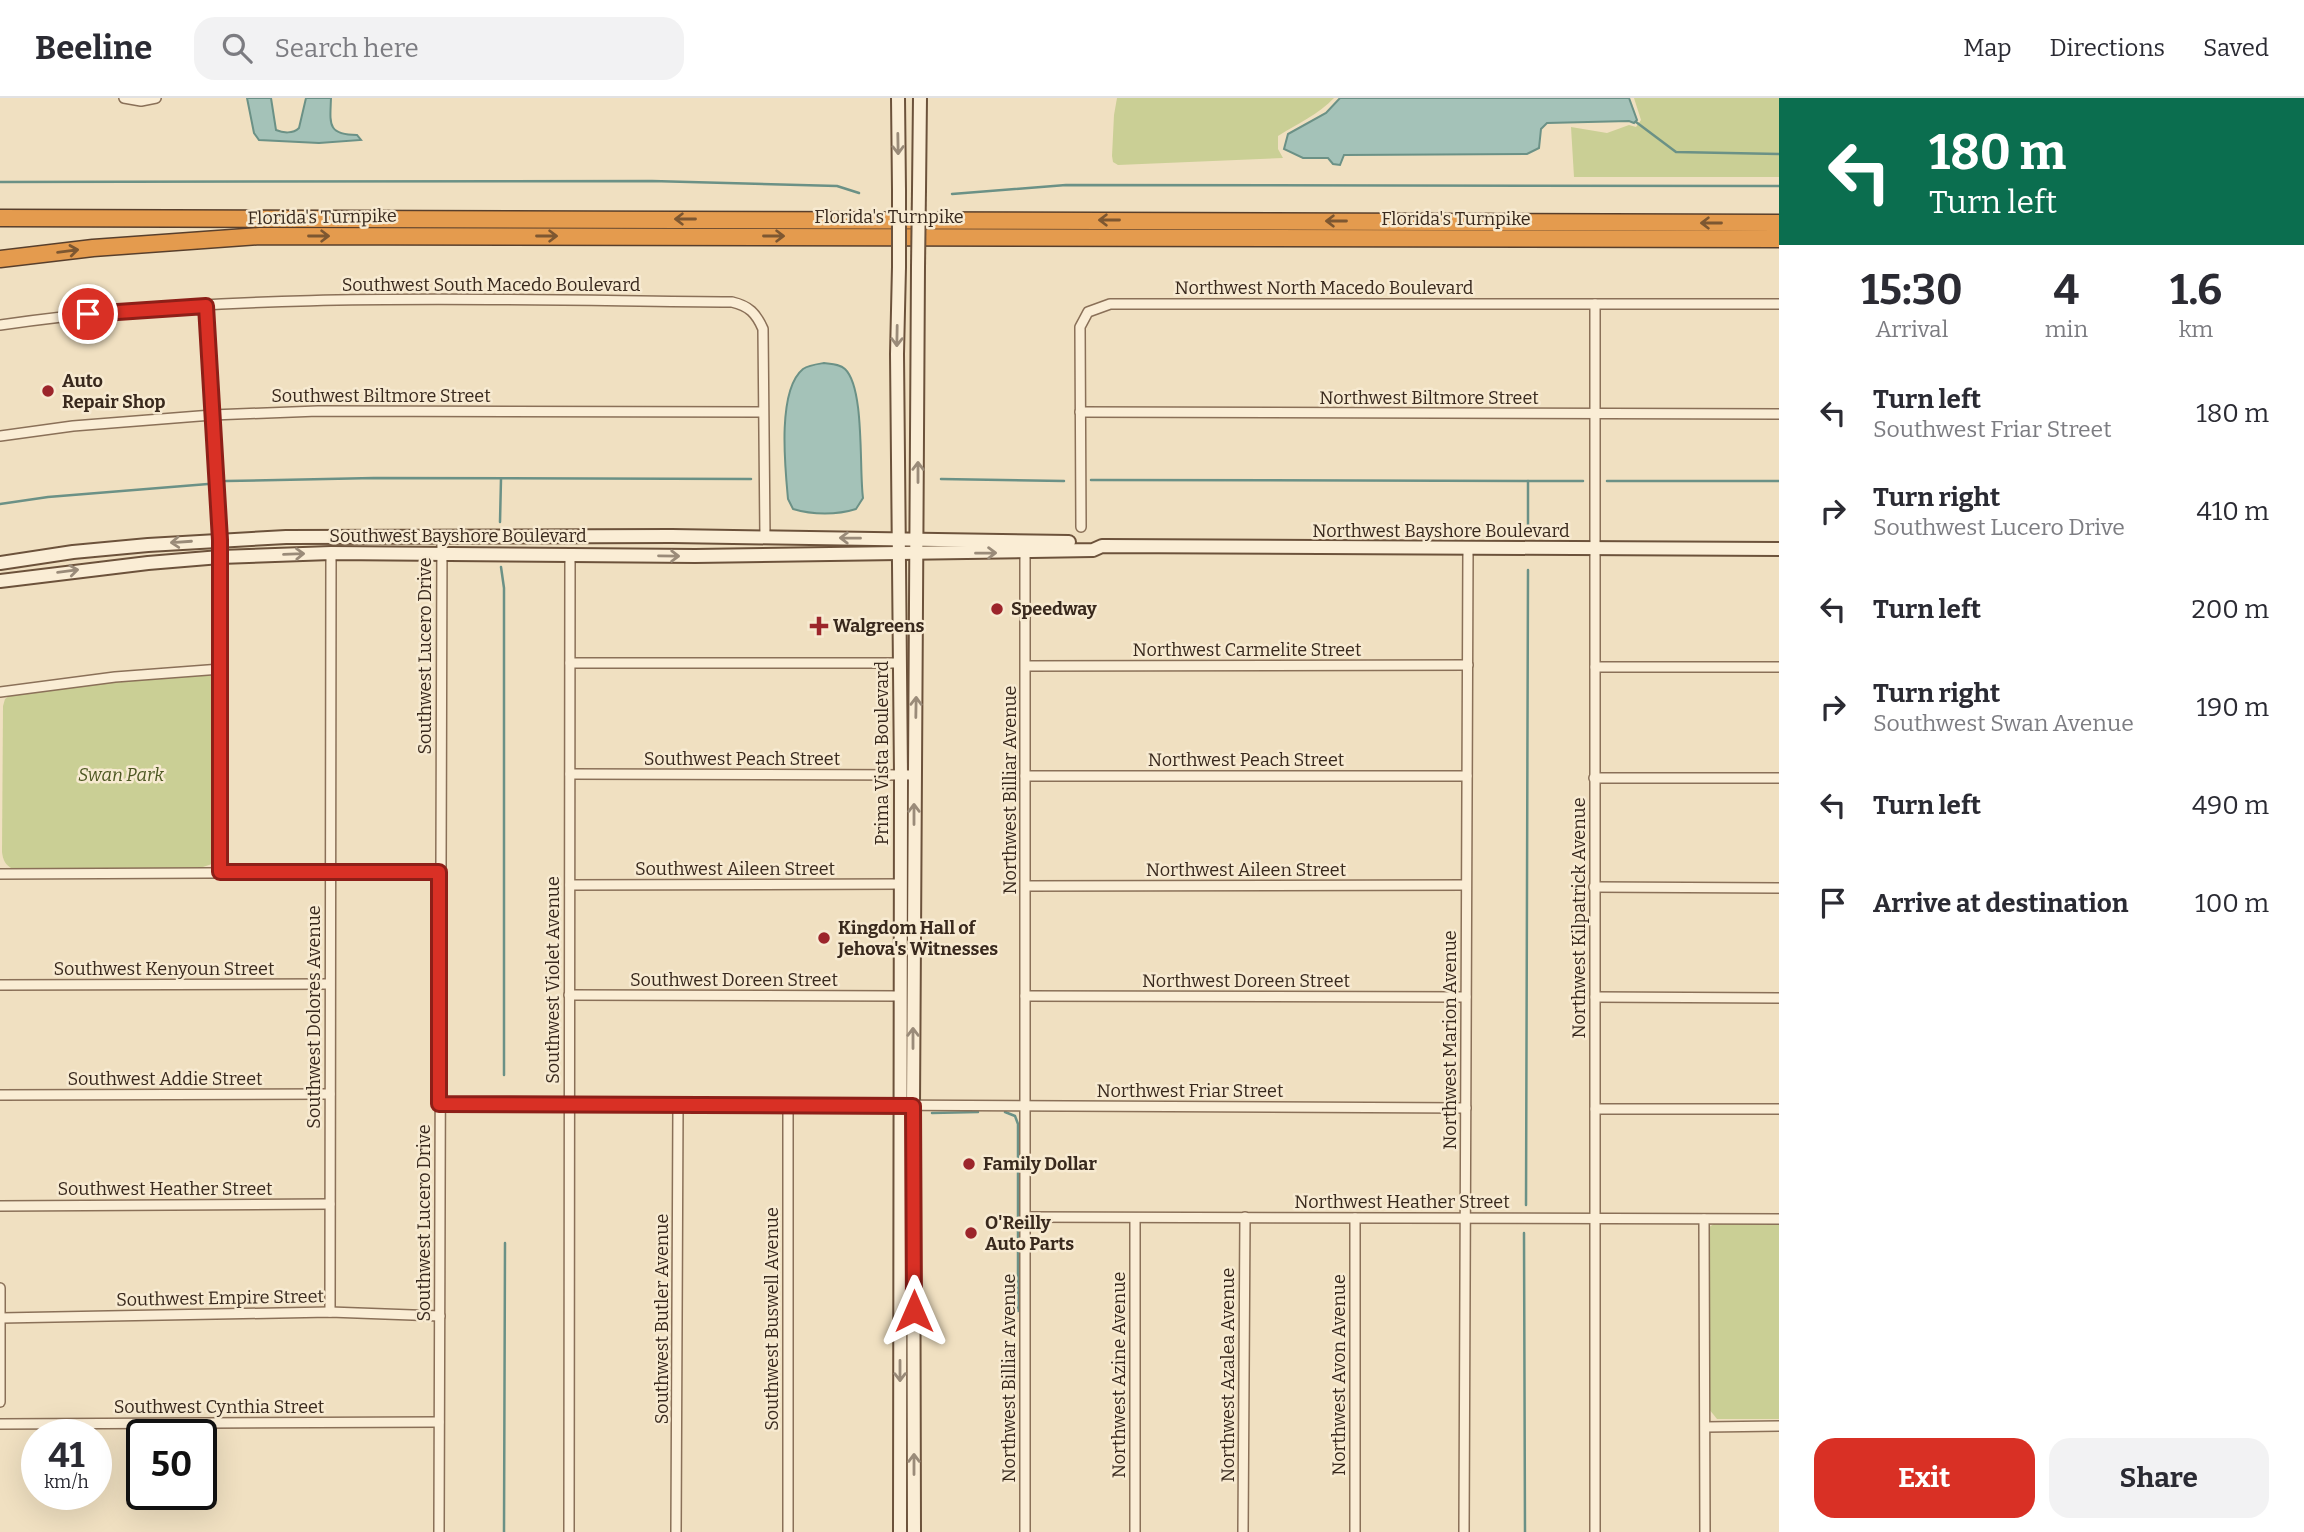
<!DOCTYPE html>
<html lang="en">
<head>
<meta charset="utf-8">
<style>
	body { margin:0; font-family:Bitter,serif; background:#f2f2f3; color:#2b2b33; height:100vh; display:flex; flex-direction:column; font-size:26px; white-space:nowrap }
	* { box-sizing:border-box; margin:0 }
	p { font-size:23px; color:#7c7c81 }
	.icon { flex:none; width:38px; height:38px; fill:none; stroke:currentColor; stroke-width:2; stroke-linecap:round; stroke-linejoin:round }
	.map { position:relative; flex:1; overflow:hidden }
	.panel { display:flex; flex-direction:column; background:#fff; width:525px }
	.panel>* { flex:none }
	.banner { background:#0b6e4f; color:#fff; overflow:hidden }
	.speed { position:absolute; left:21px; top:1321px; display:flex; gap:14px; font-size:35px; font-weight:700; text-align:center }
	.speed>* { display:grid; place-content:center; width:91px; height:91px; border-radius:50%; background:#fff; box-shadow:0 7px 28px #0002; line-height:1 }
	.speed small { font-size:18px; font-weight:400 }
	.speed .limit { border:4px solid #111; border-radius:10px; background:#fff; color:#111 }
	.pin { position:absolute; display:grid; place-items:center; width:60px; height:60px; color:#fff; margin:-30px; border:4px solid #fff; border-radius:50%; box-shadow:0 2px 7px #0007 }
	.me { position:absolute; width:77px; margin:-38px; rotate:0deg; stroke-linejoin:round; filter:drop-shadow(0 0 5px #0008) }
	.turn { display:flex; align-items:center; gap:24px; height:147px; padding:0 35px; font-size:32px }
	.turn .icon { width:91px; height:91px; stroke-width:2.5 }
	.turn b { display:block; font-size:49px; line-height:60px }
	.eta { display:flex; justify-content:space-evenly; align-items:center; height:119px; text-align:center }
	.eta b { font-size:42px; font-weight:700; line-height:49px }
	.button { display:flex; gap:14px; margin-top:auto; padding:14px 35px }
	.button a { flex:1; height:80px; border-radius:21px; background:#d93025; color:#fff; font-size:28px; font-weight:700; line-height:80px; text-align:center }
	.button a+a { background:#f2f2f3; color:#2b2b33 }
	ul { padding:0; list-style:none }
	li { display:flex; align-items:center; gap:21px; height:98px; padding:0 35px }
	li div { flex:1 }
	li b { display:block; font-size:26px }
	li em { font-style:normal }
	header { display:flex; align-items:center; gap:42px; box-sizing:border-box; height:98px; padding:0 35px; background:#fff; border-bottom:2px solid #e1e1e2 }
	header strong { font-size:33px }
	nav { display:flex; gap:38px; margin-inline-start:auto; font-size:24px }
	.search { width:490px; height:63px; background:#f2f2f3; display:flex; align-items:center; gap:18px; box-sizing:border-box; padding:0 24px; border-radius:21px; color:#7c7c81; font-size:26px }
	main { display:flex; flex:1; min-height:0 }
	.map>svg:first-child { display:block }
	.green { fill:#cacf95 }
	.water { fill:#a4c2b8; stroke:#6b9186; stroke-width:2 }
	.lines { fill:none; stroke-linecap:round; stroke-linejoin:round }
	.stream { stroke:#6b9186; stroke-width:2.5 }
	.minor-casing { stroke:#8a7058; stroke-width:12 }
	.secondary-casing { stroke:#6c523b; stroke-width:16 }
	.motorway-casing { stroke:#583f2c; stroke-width:19 }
	.minor { stroke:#faedd5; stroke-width:9 }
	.secondary { stroke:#faedd5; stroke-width:12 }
	.motorway { stroke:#e49b4e; stroke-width:16 }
	.secondary-bridge-casing { stroke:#6c523b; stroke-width:16; stroke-linecap:butt }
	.secondary-bridge { stroke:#faedd5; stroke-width:12 }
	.oneway { stroke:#9a8b79 }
	.oneway2 { stroke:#7d5731 }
	.route-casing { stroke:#8d1f18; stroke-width:18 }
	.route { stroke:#d93025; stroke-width:12 }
	.poi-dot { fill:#9c252b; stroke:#f7ead1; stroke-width:2.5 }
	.labels { text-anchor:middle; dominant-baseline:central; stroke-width:5; stroke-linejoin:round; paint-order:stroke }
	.street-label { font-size:18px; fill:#39291d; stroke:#f7ead1 }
	.poi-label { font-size:18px; font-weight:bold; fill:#39291d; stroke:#f7ead1; text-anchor:start }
	.park-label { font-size:18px; font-style:italic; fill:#4c5722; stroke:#f7ead1 }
</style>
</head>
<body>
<header>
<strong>Beeline</strong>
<div class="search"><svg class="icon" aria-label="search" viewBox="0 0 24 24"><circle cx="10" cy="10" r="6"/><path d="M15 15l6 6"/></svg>Search here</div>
<nav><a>Map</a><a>Directions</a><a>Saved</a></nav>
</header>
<main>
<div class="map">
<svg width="1779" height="1434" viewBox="0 0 1779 1434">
	<rect width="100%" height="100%" fill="#f0e0c1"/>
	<g class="green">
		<path d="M1117,0H1334C1319,16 1297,26 1278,38V51L1283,60L1118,67L1113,64L1112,58L1114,17Z"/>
		<polygon points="1634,0 1779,0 1779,79 1574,79 1571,29 1607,35 1629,27 1636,29 1641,22"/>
		<path d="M208,574L216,580V759L212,766L200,770L13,771C5,767 3,762 2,754L3,608L5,601L12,596L160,578Z"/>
		<polygon points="1779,1124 1779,1321 1717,1321 1709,1311 1708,1130 1715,1125"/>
	</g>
	<g class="water">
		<path d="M247,0H271L276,32C283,35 293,36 299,30L306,0H331C330,26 327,37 357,37L361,42L319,45L259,42L254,35Z"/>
		<polygon points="1340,0 1629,0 1637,22 1634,25 1629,23 1547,25 1541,31 1539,50 1527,56 1344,57 1340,67 1333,66 1328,60 1303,60 1284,51 1288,36 1326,15"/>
		<path d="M824,265C832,266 840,266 845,271C865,290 859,372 863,400L856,411C837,417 813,417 793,411L788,401C785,369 777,292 803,271C809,267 818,266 824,265Z"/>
	</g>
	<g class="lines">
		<g class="stream">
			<polyline points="1636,24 1676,54 1779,56"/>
			<polyline points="0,84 652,83 837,88 859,95"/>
			<polyline points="952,96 1066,87 1779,88"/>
			<polyline points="941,381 1064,383"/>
			<polyline points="1091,382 1583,383"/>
			<polyline points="226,383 374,380 751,381"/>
			<polyline points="1528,383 1528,427"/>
			<polyline points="1607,383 1779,383"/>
			<polyline points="0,406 48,399 208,386"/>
			<polyline points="500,424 501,381"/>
			<polyline points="501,469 504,490 504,977"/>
			<polyline points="1005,1014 1015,1018 1018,1026 1018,1213"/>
			<polyline points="932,1015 978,1014"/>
			<polyline points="1526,1107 1528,472"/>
			<polyline points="1524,1135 1525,1434"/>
			<polyline points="504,1434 505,1145"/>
		</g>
		<g class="minor-casing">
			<g id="minor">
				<polyline points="124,0 141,3 156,0"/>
				<polyline points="206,208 220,442 220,774"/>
				<path d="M0,227C242,192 488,202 732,204C749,208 756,215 763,231L765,439"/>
				<polyline points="1080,314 1779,316"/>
				<polyline points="0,338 73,328 212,317 318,313 763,314"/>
				<polyline points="1081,429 1080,229 1088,214 1110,206 1779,206"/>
				<polyline points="570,565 899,565"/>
				<polyline points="1026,568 1468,567"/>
				<polyline points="1595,569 1779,569"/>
				<polyline points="0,594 115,579 221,571"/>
				<polyline points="570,676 915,677"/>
				<polyline points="1025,678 1467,678"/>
				<polyline points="1594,680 1779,680"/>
				<polyline points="0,776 439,774"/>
				<polyline points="570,787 900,786"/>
				<polyline points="1026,788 1466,787"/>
				<polyline points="1594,789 1779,790"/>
				<polyline points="0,887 329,886"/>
				<polyline points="569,897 899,898"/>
				<polyline points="1025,898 1466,899"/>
				<polyline points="1595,899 1779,900"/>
				<polyline points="0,997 330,996"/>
				<polyline points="439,1005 1466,1010"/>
				<polyline points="1595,1011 1779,1011"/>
				<polyline points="0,1108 330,1106"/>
				<polyline points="1026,1119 1779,1121"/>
				<polyline points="1135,1120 1135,1434"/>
				<polyline points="1355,1120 1355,1434"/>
				<polyline points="1704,1121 1705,1434"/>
				<polyline points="0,1190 0,1304"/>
				<polyline points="330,1214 331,455"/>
				<polyline points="1,1220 330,1214 440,1218"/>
				<polyline points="0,1326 439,1324"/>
				<polyline points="1706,1329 1779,1328"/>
				<polyline points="439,1434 442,437"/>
				<polyline points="569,1434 570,456"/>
				<polyline points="676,1434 678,1008"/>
				<polyline points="788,1434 788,1008"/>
				<polyline points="1025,1434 1025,455"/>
				<polyline points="1243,1434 1245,1119"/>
				<polyline points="1464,1434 1468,451"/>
				<polyline points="1595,1434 1595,206"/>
			</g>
		</g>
		<g class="secondary-casing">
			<g id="secondary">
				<polyline points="898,0 899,92"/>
				<polyline points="919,92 920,0"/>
				<polyline points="899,169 897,256 901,677 900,1434"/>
				<polyline points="0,465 73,454 148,447 286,439 672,438 1069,444"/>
				<polyline points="0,483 148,465 220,459 331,455 695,458 1093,452 1102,448 1779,451"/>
				<polyline points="914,1434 913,1008 918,169"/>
			</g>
		</g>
		<g class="motorway-casing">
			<g id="motorway">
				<polyline points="0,120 1779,125"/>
				<polyline points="0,161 93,150 260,138 1779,141"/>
			</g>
		</g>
		<use href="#minor" class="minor"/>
		<use href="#secondary" class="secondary"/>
		<use href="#motorway" class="motorway"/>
		<g class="secondary-bridge-casing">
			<g id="secondary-bridge">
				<polyline points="899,169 899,92"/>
				<polyline points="918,169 919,92"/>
			</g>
		</g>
		<use href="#secondary-bridge" class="secondary-bridge"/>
	</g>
	<defs><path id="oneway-shaft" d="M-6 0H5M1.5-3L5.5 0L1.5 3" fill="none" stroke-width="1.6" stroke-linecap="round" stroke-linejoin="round" transform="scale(1.75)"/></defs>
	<g class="oneway">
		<use href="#oneway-shaft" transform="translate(898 46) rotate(89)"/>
		<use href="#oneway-shaft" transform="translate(897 238) rotate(91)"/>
		<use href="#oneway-shaft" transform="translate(918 374) rotate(-90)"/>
		<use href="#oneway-shaft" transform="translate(850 440) rotate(-179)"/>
		<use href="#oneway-shaft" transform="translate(181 444) rotate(176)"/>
		<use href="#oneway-shaft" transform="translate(986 455) rotate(-1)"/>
		<use href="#oneway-shaft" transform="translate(294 456) rotate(-2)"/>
		<use href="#oneway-shaft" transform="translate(669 458) rotate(1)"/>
		<use href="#oneway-shaft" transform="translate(68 473) rotate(-7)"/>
		<use href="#oneway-shaft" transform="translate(916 609) rotate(-89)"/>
		<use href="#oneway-shaft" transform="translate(914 716) rotate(-90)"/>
		<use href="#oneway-shaft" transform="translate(913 940) rotate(-90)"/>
		<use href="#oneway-shaft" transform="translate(900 1273) rotate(90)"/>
		<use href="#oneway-shaft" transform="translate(914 1366) rotate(-90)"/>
	</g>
	<g class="oneway2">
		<use href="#oneway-shaft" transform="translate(685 121) rotate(-180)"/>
		<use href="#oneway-shaft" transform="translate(1109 122) rotate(-180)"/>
		<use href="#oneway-shaft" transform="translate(1336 123) rotate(-180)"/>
		<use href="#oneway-shaft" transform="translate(1711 125) rotate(-180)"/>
		<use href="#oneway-shaft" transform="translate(319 138)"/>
		<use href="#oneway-shaft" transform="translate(547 138)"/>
		<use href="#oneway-shaft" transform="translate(774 138)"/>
		<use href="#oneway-shaft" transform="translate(68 153) rotate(-7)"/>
	</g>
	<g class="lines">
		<g class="route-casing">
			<polyline id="route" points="88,216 206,208 220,442 220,774 439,774 439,1006 913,1008 914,1213"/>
		</g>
		<use href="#route" class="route"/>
	</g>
	<g class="poi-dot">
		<circle cx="48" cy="293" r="7"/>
		<circle cx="997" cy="511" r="7"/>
		<path d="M815.5 517.5h7v7h7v7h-7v7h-7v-7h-7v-7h7z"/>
		<circle cx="824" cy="840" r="7"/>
		<circle cx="969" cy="1066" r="7"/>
		<circle cx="971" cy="1135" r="7"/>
	</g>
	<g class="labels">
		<g class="street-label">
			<text transform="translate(322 119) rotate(-1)">Florida's Turnpike</text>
			<text x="889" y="119">Florida's Turnpike</text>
			<text x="1456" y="121">Florida's Turnpike</text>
			<text x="491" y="187">Southwest South Macedo Boulevard</text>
			<text x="1324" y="190">Northwest North Macedo Boulevard</text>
			<text x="381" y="298">Southwest Biltmore Street</text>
			<text x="1429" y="300">Northwest Biltmore Street</text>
			<text x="1441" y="433">Northwest Bayshore Boulevard</text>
			<text x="458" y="438">Southwest Bayshore Boulevard</text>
			<text x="1247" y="552">Northwest Carmelite Street</text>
			<text transform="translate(425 558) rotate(-90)">Southwest Lucero Drive</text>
			<text transform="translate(882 655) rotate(-90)">Prima Vista Boulevard</text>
			<text x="742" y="661">Southwest Peach Street</text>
			<text x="1246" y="662">Northwest Peach Street</text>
			<text transform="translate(1010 692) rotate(-90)">Northwest Billiar Avenue</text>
			<text x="735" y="771">Southwest Aileen Street</text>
			<text x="1246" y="772">Northwest Aileen Street</text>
			<text transform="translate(1579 820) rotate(-90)">Northwest Kilpatrick Avenue</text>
			<text x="164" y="871">Southwest Kenyoun Street</text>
			<text transform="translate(553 882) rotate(-90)">Southwest Violet Avenue</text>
			<text x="734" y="882">Southwest Doreen Street</text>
			<text x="1246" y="883">Northwest Doreen Street</text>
			<text transform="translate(314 919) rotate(-90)">Southwest Dolores Avenue</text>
			<text transform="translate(1450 942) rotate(-90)">Northwest Marion Avenue</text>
			<text x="165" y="981">Southwest Addie Street</text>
			<text x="1190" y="993">Northwest Friar Street</text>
			<text x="165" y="1091">Southwest Heather Street</text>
			<text x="1402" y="1104">Northwest Heather Street</text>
			<text transform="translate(424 1125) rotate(-90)">Southwest Lucero Drive</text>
			<text transform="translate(220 1200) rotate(-1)">Southwest Empire Street</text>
			<text transform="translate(662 1221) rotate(-90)">Southwest Butler Avenue</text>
			<text transform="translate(772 1221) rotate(-90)">Southwest Buswell Avenue</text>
			<text transform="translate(1119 1277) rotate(-90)">Northwest Azine Avenue</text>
			<text transform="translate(1228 1277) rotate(-90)">Northwest Azalea Avenue</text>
			<text transform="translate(1339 1277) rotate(-90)">Northwest Avon Avenue</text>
			<text transform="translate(1009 1280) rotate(-90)">Northwest Billiar Avenue</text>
			<text x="219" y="1309">Southwest Cynthia Street</text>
		</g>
		<g class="poi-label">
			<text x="62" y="283">Auto<tspan x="62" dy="21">Repair Shop</tspan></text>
			<text x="1011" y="511">Speedway</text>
			<text x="833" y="528">Walgreens</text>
			<text x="838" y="830">Kingdom Hall of<tspan x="838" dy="21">Jehova's Witnesses</tspan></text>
			<text x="983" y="1066">Family Dollar</text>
			<text x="985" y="1125">O'Reilly<tspan x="985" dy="21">Auto Parts</tspan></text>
		</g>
		<g class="park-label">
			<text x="121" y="677">Swan Park</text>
		</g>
	</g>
</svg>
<div class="speed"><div>41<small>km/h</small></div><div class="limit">50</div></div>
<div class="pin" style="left:88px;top:216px;background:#d93025"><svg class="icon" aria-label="arrive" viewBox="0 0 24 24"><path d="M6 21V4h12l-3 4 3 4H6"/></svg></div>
<svg class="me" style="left:914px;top:1213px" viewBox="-20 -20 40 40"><path d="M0-17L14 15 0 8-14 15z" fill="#d93025" stroke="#fff" stroke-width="4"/></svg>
</div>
<section class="panel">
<div class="banner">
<div class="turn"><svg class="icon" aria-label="left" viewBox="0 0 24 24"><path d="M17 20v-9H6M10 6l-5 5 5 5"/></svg><div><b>180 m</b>Turn left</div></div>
</div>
<div class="eta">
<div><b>15:30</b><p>Arrival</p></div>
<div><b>4</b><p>min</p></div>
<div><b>1.6</b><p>km</p></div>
</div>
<ul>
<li><svg class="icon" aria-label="left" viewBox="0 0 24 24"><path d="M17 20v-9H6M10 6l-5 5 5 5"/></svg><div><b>Turn left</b><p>Southwest Friar Street</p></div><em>180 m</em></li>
<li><svg class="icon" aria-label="right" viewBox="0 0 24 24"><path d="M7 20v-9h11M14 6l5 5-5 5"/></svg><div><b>Turn right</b><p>Southwest Lucero Drive</p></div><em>410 m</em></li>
<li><svg class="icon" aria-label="left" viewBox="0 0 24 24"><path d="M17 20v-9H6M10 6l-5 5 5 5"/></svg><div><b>Turn left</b></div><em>200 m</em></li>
<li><svg class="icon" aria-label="right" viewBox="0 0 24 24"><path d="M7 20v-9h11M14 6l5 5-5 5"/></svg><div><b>Turn right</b><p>Southwest Swan Avenue</p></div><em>190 m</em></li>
<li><svg class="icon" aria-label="left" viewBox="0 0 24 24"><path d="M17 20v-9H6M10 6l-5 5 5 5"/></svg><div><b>Turn left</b></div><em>490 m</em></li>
<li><svg class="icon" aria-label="arrive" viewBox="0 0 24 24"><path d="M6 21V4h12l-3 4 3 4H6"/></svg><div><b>Arrive at destination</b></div><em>100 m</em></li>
</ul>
<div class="button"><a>Exit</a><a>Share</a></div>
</section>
</main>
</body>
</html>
